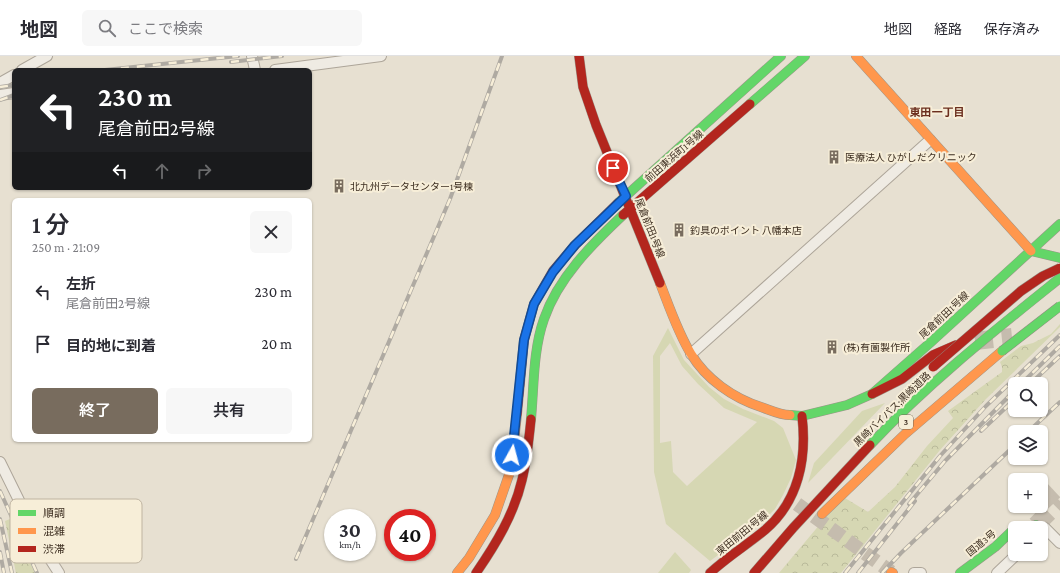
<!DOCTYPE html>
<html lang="ja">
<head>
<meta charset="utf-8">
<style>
	body { margin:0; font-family:"Crimson Pro","Noto Sans JP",serif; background:#f7f7f7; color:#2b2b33; height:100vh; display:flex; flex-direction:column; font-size:15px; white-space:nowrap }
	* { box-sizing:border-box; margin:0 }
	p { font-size:13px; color:#7c7c81 }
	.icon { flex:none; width:22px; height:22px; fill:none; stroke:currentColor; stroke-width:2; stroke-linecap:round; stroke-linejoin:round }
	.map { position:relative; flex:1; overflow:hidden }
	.panel { position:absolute; left:12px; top:142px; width:300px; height:244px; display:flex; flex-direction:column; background:#fff; border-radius:6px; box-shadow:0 1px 3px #0004 }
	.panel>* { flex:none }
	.banner { position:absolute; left:12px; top:12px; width:300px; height:122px; border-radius:6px; box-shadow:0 1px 3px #0004; background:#202124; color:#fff; overflow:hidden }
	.fabs { position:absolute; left:1008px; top:321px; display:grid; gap:8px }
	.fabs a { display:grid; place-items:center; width:40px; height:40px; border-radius:6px; background:#fff; box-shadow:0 1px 3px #0004; font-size:20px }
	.speed { position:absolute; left:324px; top:453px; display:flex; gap:8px; font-size:20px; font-weight:700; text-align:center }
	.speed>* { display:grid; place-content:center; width:52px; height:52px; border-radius:50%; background:#fff; box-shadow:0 1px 3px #0004; line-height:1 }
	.speed small { font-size:10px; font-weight:400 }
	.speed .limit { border:6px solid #d22; background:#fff; color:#111 }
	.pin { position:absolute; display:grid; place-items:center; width:34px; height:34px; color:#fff; margin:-17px; border:2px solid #fff; border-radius:50%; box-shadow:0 1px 4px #0007 }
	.me { position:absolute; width:44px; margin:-22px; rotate:7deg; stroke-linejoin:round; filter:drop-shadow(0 0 3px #0008) }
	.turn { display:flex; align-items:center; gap:14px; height:84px; padding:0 20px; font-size:18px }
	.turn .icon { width:52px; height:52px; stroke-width:2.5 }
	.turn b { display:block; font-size:28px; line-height:34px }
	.lanes { display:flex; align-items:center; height:38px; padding:0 20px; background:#0003; justify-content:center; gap:20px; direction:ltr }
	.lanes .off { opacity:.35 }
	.round { display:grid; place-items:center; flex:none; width:42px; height:42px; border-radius:6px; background:#f7f7f7 }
	.summary { display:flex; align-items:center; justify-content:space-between; height:68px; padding:0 20px }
	h1 { font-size:24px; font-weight:600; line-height:30px }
	.cta { display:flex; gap:8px; margin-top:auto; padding:8px 20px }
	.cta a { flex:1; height:46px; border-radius:6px; background:#786c5e; color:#fff; font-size:16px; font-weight:600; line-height:46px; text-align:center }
	.cta a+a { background:#f7f7f7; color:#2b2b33 }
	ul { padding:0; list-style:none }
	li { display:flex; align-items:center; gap:12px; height:52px; padding:0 20px }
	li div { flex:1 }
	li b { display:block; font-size:15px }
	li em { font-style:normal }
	header { display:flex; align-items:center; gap:24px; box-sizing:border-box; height:56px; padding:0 20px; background:#fff; border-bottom:1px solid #e1e1e2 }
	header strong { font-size:19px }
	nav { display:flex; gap:22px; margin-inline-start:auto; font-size:14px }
	.search { width:280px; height:36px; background:#f7f7f7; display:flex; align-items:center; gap:10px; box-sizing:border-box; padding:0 14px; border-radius:6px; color:#7c7c81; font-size:15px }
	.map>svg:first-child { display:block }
	.green { fill:#d6d7b3; fill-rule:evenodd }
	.forest { fill:url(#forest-crowns) }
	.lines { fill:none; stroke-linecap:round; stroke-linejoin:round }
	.secondary-tunnel { stroke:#c5bcae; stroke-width:14; stroke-dasharray:14 7; stroke-linecap:butt }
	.highway-tunnel { stroke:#c5bcae; stroke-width:18; stroke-dasharray:18 9; stroke-linecap:butt }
	.street-casing { stroke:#ada599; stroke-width:12 }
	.fast-casing { stroke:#9c958a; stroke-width:10 }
	.slow-casing { stroke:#9c958a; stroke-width:10 }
	.jam-casing { stroke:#9c958a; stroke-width:10 }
	.street { stroke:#efebe3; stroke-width:10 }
	.fast { stroke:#63d668; stroke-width:9 }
	.slow { stroke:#ff974d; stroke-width:9 }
	.jam { stroke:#b3261e; stroke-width:9 }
	.rail-casing { stroke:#afaaa2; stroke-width:4 }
	.rail { stroke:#f7eed8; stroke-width:2.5; stroke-dasharray:8; stroke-linecap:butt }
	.fast-bridge-casing { stroke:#928b80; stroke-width:10; stroke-linecap:butt }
	.jam-bridge-casing { stroke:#928b80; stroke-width:10; stroke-linecap:butt }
	.fast-bridge { stroke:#63d668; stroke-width:9 }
	.jam-bridge { stroke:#b3261e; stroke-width:9 }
	.route-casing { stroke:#114b97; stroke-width:10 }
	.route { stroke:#1a73e8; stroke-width:7 }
	.labels { text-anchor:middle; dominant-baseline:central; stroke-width:4; stroke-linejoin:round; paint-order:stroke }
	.shield { fill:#f7eed8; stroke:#756857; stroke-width:1 }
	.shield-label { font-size:9px; font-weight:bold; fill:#3d2e20 }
	.street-label { font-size:10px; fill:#3d2e20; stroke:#f7eed8 }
	.poi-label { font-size:10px; fill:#3d2e20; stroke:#f7eed8; text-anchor:start }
	.neighbourhood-label { font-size:11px; font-weight:bold; fill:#6b2e1e; stroke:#f7eed8 }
	.key { fill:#f7eed8; stroke:#bfb4a1; stroke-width:1 }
	.key-label { font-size:11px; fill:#3d2e20 }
</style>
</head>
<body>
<header>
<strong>地図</strong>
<div class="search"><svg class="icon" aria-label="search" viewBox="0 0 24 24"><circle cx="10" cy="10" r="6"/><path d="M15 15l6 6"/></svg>ここで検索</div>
<nav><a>地図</a><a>経路</a><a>保存済み</a></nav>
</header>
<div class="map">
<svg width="1060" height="517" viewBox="0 0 1060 517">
	<defs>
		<pattern id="forest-crowns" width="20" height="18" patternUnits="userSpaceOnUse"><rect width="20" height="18" fill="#d6d7b3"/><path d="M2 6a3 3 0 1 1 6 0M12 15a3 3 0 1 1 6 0" fill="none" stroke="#b9b99a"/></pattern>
	</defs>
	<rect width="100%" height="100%" fill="#e7e0d1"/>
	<g class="green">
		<path d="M668,272L684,304L709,331L724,343L743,353L774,365L783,372L796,404L791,422L783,439L775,453L760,468L710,505L666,468L654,416L653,300ZM670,287L682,310L698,328L724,352L757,366L687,430L673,416L671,385L660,387V300Z"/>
		<polygon points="885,347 808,427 814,407 862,355"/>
		<polygon points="675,496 691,514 689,517 658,517"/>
	</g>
	<g class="forest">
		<polygon points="1060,268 1060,271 985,344 940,394 841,517 779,517 826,461 845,442 868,456 895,431 927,390 953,362 948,355 1002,316 1002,311 1000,306 1021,290 1033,287 1051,278"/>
		<polygon points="10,463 35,517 16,517 5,465"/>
	</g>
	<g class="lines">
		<polyline class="secondary-tunnel" points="797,448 891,516"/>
		<g class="highway-tunnel">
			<polyline points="975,285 1012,281"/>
			<polyline points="1041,447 1060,429"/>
			<polyline points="1036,469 1060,445"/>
		</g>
		<g class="street-casing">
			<g id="street">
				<polyline points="252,0 255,14"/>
				<polyline points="22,14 47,0"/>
				<polyline points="275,14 381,0"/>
				<polyline points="0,27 14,19"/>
				<polyline points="0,39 14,37"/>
				<polyline points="691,298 930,84"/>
				<polyline points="0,406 41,489 59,517"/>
				<polyline points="1041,476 1045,472 1060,487"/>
				<polyline points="914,517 921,517"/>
				<polyline points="997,517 1017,498"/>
			</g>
		</g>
		<g class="fast-casing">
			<g id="fast">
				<polyline points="750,48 805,0"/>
				<polyline points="618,147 781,0"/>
				<polyline points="1031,195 1060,202"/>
				<polyline points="790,359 802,360 847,349 872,338 931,286 1060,168"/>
				<path d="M531,363C534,330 533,294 544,263C558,222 592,188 623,159"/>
				<path d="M870,389C928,327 994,275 1060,222"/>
				<polyline points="1033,472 1036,469"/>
				<polyline points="960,517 995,491 1015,472"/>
			</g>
		</g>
		<g class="slow-casing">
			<g id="slow">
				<polyline points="856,0 1031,195"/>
				<path d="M660,227C669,250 678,277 691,298C706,323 733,342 761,351C770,354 780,359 790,359"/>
				<polyline points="822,458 905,378 1002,295"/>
				<polyline points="891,516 893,517"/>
				<polyline points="457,517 469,502 495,459 511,413 517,358"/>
			</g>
		</g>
		<g class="jam-casing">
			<g id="jam">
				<polyline points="579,0 583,31 596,69 660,227"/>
				<polyline points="623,159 750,48"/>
				<polyline points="872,338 902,323 933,299 956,289"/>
				<polyline points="517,358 524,284 534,248 553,215 575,189 618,147"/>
				<path d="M476,517C496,488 514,458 522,424C527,404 529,383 531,363"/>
				<path d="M710,517C727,501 747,489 765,474C799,445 807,402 802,360"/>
				<polyline points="754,517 793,472 870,389"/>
			</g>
		</g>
		<use href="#street" class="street"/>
		<use href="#fast" class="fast"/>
		<use href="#slow" class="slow"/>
		<use href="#jam" class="jam"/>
		<g class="rail-casing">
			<g id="rail">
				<polyline points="231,6 282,0"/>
				<polyline points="105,14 238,0"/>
				<polyline points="0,31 14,29"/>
				<polyline points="0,44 14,39"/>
				<polyline points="1021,328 1060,290"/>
				<polyline points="1030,328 1060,300"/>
				<polyline points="981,375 1015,343"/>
				<polyline points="1028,376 1060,346"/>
				<polyline points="0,435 37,517"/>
				<polyline points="909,448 945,405 1015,334"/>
				<polyline points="0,463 12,517"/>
				<polyline points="0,496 4,517"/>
				<polyline points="296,503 450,143 502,0"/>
				<polyline points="845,517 940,400 986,350 1060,279"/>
				<polyline points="858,517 915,445"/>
				<polyline points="882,517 901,497 1015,389"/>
			</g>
		</g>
		<use href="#rail" class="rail"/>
		<g class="fast-bridge-casing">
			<polyline id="fast-bridge" points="1002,295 1060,250"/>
		</g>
		<g class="jam-bridge-casing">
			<polyline id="jam-bridge" points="933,311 1021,235 1043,220 1060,212"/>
		</g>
		<use href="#fast-bridge" class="fast-bridge"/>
		<use href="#jam-bridge" class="jam-bridge"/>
	</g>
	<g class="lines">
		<g class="route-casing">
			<polyline id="route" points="512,399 524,284 534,248 553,216 575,189 626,140 613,112"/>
		</g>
		<use href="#route" class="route"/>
	</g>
	<defs>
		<g id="building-bare" transform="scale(1.08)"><path d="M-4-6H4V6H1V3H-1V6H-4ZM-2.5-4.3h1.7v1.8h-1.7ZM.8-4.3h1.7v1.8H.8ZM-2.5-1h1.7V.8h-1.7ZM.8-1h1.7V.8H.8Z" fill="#786c5e" stroke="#f7eed8" stroke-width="2.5" paint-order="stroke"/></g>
	</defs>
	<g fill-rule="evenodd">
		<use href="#building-bare" x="834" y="101"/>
		<use href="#building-bare" x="339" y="130"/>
		<use href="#building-bare" x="679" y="174"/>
		<use href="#building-bare" x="832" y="291"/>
	</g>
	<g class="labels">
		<rect class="shield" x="899" y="359" width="14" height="14" rx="3"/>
		<g class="shield-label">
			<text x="906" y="366">3</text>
		</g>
		<g class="street-label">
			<text transform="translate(674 100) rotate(-41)">前田東浜町1号線</text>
			<text transform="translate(650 172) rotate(68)">尾倉前田1号線</text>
			<text transform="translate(944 259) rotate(-43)">尾倉前田1号線</text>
			<text transform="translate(892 353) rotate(-44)">黒崎バイパス;黒崎道路</text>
			<text transform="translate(742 477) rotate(-39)">東田前田1号線</text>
			<text transform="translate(981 487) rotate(-39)">国道3号</text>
		</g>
		<g class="poi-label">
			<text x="845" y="101">医療法人 ひがしだクリニック</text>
			<text x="350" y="130">北九州データセンター1号棟</text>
			<text x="690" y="174">釣具のポイント 八幡本店</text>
			<text x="843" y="291">(株)有薗製作所</text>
		</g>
		<g class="neighbourhood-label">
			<text x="937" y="56">東田一丁目</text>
		</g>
	</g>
	<rect x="10" y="443" width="132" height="64" rx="6" class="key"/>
	<rect x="18" y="454" width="18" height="6" fill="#63d668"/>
	<rect x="18" y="472" width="18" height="6" fill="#ff974d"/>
	<rect x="18" y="490" width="18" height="6" fill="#b3261e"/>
	<g class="key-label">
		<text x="43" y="461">順調</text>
		<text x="43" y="479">混雑</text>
		<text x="43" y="497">渋滞</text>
	</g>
</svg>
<div class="fabs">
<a><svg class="icon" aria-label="search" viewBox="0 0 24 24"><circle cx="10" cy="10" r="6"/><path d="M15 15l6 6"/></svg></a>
<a><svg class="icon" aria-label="layers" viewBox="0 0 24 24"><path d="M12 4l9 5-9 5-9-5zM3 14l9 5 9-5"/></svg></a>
<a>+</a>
<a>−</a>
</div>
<div class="speed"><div>30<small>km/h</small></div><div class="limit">40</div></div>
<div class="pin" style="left:613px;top:112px;background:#d93025"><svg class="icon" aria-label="arrive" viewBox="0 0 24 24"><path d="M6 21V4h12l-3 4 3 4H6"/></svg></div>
<svg class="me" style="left:512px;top:399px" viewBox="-20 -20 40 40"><circle r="17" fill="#1a73e8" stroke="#fff" stroke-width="3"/><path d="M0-11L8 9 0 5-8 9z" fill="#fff"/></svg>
<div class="banner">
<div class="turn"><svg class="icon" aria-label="left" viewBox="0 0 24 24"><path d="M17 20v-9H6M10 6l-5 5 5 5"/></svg><div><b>230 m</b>尾倉前田2号線</div></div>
<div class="lanes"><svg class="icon" aria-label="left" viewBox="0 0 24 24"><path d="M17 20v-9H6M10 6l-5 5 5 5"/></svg><svg class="icon off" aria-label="ahead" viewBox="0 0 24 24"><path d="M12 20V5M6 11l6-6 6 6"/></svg><svg class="icon off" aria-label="right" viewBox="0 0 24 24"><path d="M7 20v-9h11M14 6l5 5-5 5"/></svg></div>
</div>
<section class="panel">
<div class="summary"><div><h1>1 分</h1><p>250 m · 21:09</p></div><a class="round"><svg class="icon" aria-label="close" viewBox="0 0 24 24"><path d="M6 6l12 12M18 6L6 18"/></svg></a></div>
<ul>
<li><svg class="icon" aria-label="left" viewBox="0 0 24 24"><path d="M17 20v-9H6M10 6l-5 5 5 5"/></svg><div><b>左折</b><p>尾倉前田2号線</p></div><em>230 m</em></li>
<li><svg class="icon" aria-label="arrive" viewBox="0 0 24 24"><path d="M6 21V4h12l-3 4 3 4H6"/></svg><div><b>目的地に到着</b></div><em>20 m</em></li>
</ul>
<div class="cta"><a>終了</a><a>共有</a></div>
</section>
</div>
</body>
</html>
